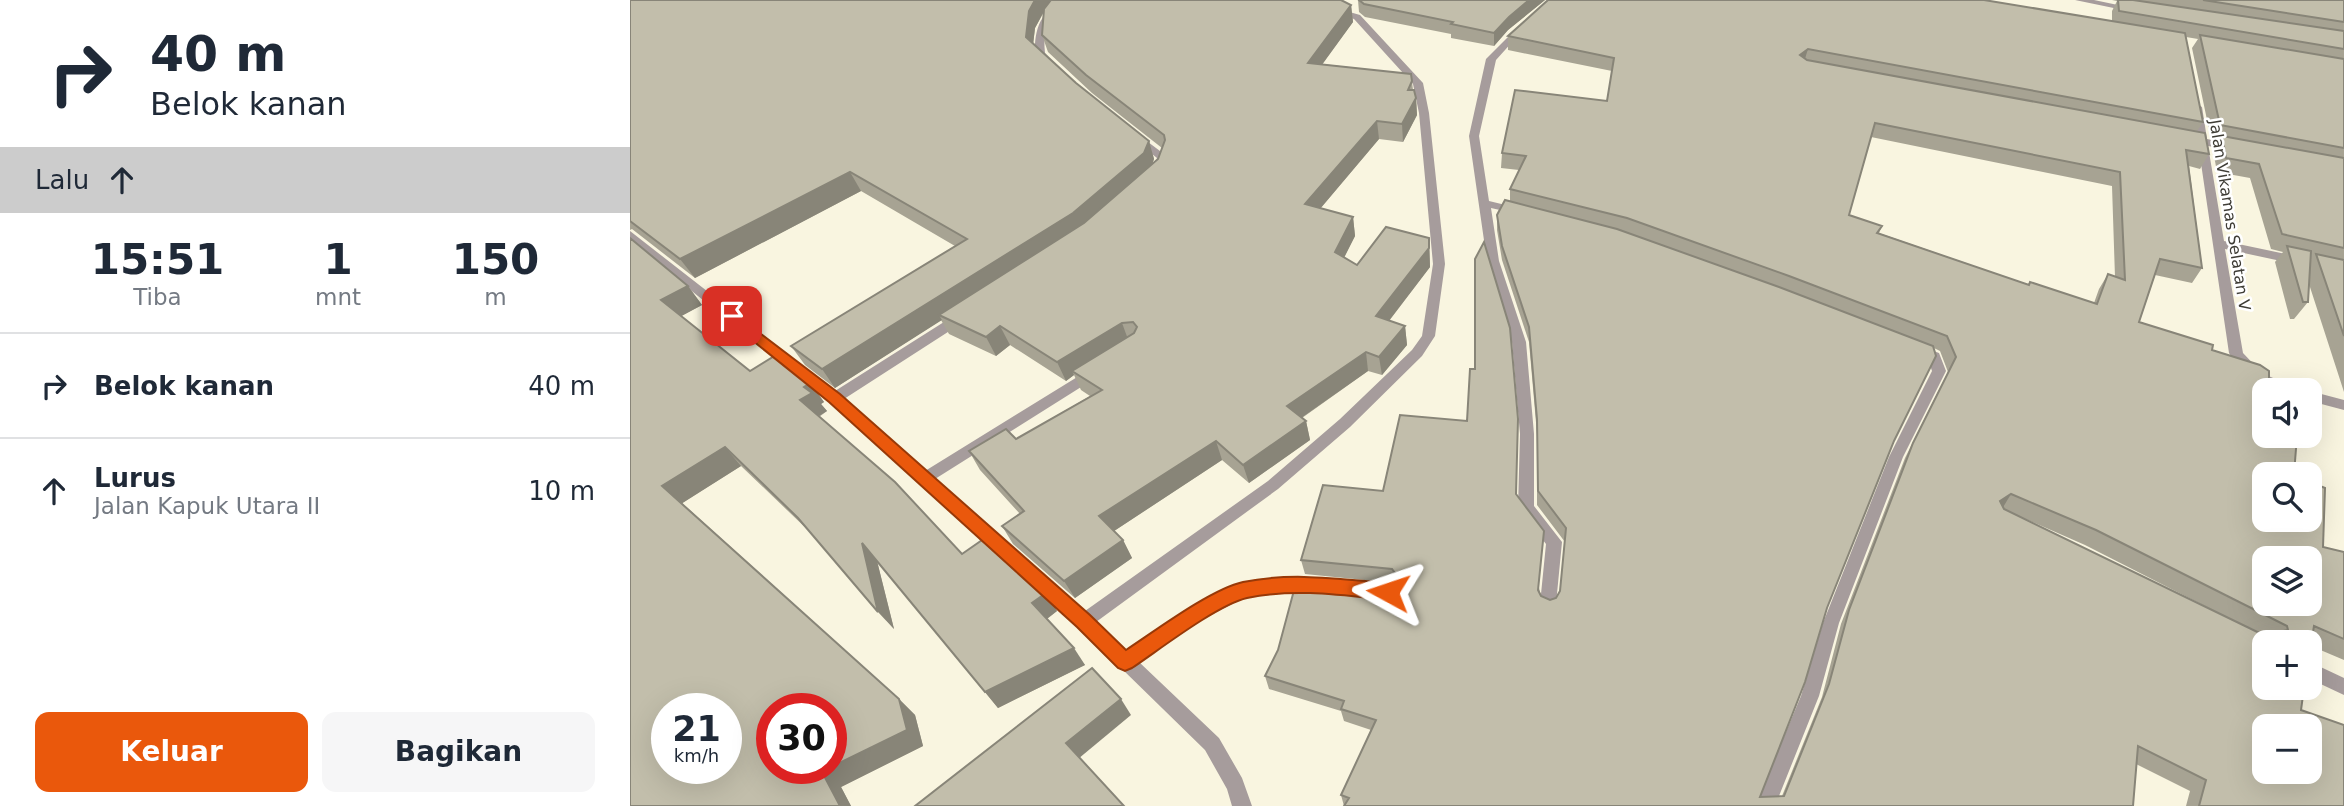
<!DOCTYPE html>
<html lang="id">
<head>
<meta charset="utf-8">
<style>
	body { margin:0; font-family:"DejaVu Sans",sans-serif; background:#f6f6f7; color:#1f2937; height:100vh; display:flex; flex-direction:column; font-size:26px; white-space:nowrap }
	* { box-sizing:border-box; margin:0 }
	p { font-size:23px; color:#747a83 }
	.icon { flex:none; width:38px; height:38px; fill:none; stroke:currentColor; stroke-width:2; stroke-linecap:round; stroke-linejoin:round }
	.map { position:relative; flex:1; overflow:hidden }
	.sheet { display:flex; flex-direction:column; background:#fff; width:630px }
	.sheet>* { flex:none }
	.top-card { background:#fff; color:#1f2937; overflow:hidden }
	.fabs { position:absolute; left:1622px; top:378px; display:grid; gap:14px }
	.fabs a { display:grid; place-items:center; width:70px; height:70px; border-radius:14px; background:#fff; box-shadow:0 7px 28px #0002; font-size:35px }
	.speed { position:absolute; left:21px; top:693px; display:flex; gap:14px; font-size:35px; font-weight:700; text-align:center }
	.speed>* { display:grid; place-content:center; width:91px; height:91px; border-radius:50%; background:#fff; box-shadow:0 7px 28px #0002; line-height:1 }
	.speed small { font-size:18px; font-weight:400 }
	.speed .limit { border:10px solid #d22; background:#fff; color:#111 }
	.pin { position:absolute; display:grid; place-items:center; width:60px; height:60px; color:#fff; margin:-30px; border-radius:14px; box-shadow:0 4px 10px #0006 }
	.me { position:absolute; width:77px; margin:-38px; rotate:275deg; stroke-linejoin:round; filter:drop-shadow(0 0 5px #0008) }
	.turn { display:flex; align-items:center; gap:24px; height:147px; padding:0 35px; font-size:32px }
	.turn .icon { width:91px; height:91px; stroke-width:2.5 }
	.turn b { display:block; font-size:49px; line-height:60px }
	.then { display:flex; align-items:center; height:66px; padding:0 35px; background:#0003; gap:14px; font-size:26px }
	.eta { display:flex; justify-content:space-evenly; align-items:center; height:119px; text-align:center }
	.eta b { font-size:42px; font-weight:700; line-height:49px }
	.cta { display:flex; gap:14px; margin-top:auto; padding:14px 35px }
	.cta a { flex:1; height:80px; border-radius:14px; background:#ea580c; color:#fff; font-size:28px; font-weight:700; line-height:80px; text-align:center }
	.cta a+a { background:#f6f6f7; color:#1f2937 }
	ul { padding:0; list-style:none }
	li { display:flex; align-items:center; gap:21px; height:105px; padding:0 35px; border-top:2px solid #e0e1e3 }
	li div { flex:1 }
	li b { display:block; font-size:26px }
	li em { font-style:normal }
	main { display:flex; flex:1; min-height:0 }
	.map>svg:first-child { display:block }
	.lines { fill:none; stroke-linecap:round; stroke-linejoin:round }
	.minor { fill:#a69c9c; fill-rule:evenodd }
	.wall { fill:#a7a393; fill-rule:evenodd }
	.shaded-wall { fill:#888578 }
	.building { fill:#c2beab; stroke:#888578; stroke-width:2; fill-rule:evenodd }
	.route { fill:#ea580c; stroke:#983908; stroke-width:2 }
	.labels { text-anchor:middle; dominant-baseline:central; stroke-width:5; stroke-linejoin:round; paint-order:stroke }
	.far-street-label { font-size:16px; fill:#3e3c35; stroke:#fff }
</style>
</head>
<body>
<main>
<section class="sheet">
<div class="top-card">
<div class="turn"><svg class="icon" aria-label="right" viewBox="0 0 24 24"><path d="M7 20v-9h11M14 6l5 5-5 5"/></svg><div><b>40 m</b>Belok kanan</div></div>
<div class="then">Lalu<svg class="icon" aria-label="ahead" viewBox="0 0 24 24"><path d="M12 20V5M6 11l6-6 6 6"/></svg></div>
</div>
<div class="eta">
<div><b>15:51</b><p>Tiba</p></div>
<div><b>1</b><p>mnt</p></div>
<div><b>150</b><p>m</p></div>
</div>
<ul>
<li><svg class="icon" aria-label="right" viewBox="0 0 24 24"><path d="M7 20v-9h11M14 6l5 5-5 5"/></svg><div><b>Belok kanan</b></div><em>40 m</em></li>
<li><svg class="icon" aria-label="ahead" viewBox="0 0 24 24"><path d="M12 20V5M6 11l6-6 6 6"/></svg><div><b>Lurus</b><p>Jalan Kapuk Utara II</p></div><em>10 m</em></li>
</ul>
<div class="cta"><a>Keluar</a><a>Bagikan</a></div>
</section>
<div class="map">
<svg width="1714" height="806" viewBox="0 0 1714 806">
	<rect width="100%" height="100%" fill="#f9f5e0"/>
	<g class="lines">
		<g class="minor">
			<path d="M436,0H448C422,17 412,17 415,53L423,62L415,64L405,54C404,29 411,9 436,0Z"/>
			<polygon points="1445,0 1464,0 1507,9 1503,12"/>
			<polygon points="702,7 730,15 793,83 799,113 815,264 805,336 792,356 720,427 648,489 466,622 497,651 557,611 606,586 669,576 689,579 691,584 689,589 614,598 569,621 509,662 589,738 612,778 622,806 602,806 597,789 575,750 448,626 199,402 0,241 0,231 205,391 325,315 335,315 336,318 335,321 214,399 295,471 457,371 467,371 469,374 467,377 305,479 455,611 638,481 710,419 782,350 792,336 803,264 789,113 783,84 724,19 702,11"/>
			<polygon points="890,25 894,28 893,30 866,60 849,136 859,201 892,209 894,211 888,214 861,208 869,261 896,342 904,434 904,506 932,542 926,604 924,609 918,611 912,609 910,604 916,544 888,508 890,434 882,342 857,261 839,136 856,59"/>
			<path d="M1567,104L1572,107L1577,139L1610,146L1611,148L1606,151L1578,146L1594,241L1665,256L1671,260L1665,264L1595,249L1613,353L1632,373L1661,386L1663,390C1631,390 1616,381 1599,353L1568,143L1556,139L1561,136L1567,137L1562,107Z"/>
			<polygon points="506,133 538,157 532,173 528,174 523,171 527,158 502,138 502,134"/>
			<polygon points="1290,346 1309,353 1316,371 1273,457 1209,623 1189,696 1145,806 1125,806 1171,696 1193,623 1259,457 1302,371 1298,359 1285,354 1283,351"/>
			<polygon points="1680,391 1714,400 1714,410 1680,401"/>
			<polygon points="1680,662 1714,678 1714,695 1680,679"/>
		</g>
	</g>
	<g class="wall">
		<path d="M0,0H711L721,5L723,22L692,64L781,74L783,90H784L786,98L787,115L773,142L749,139L690,209L723,217L725,236L714,257L727,265L756,227L799,238L800,267L759,321L775,326L777,345L752,375L738,371L672,418L676,421L680,440L619,483L592,460L484,531L493,540L502,558L445,598L383,544L372,526L390,514L350,470L339,451L376,429L386,439L460,396L451,390L444,375L436,381L380,345L366,356L319,334L311,320L205,388L175,365L161,346L325,246L231,191L65,278L2,229L0,230ZM414,12L412,35L418,52L462,93L532,148L528,159L522,164L524,159L519,141L446,83L403,44L405,28Z"/>
		<polygon points="728,0 915,0 878,30 864,46 821,38 821,34 735,17 729,12"/>
		<path d="M1482,0H1714V392L1679,284L1678,302L1664,319H1660L1645,262L1653,252L1641,249L1620,178L1587,172L1583,150L1589,140L1581,139L1562,48L1568,39L1556,37L1573,122L1567,131L1579,154L1570,169L1559,166L1572,268L1562,283L1525,275L1509,322L1582,350L1634,474L1693,547L1714,552V660L1681,646L1680,642H1634L1671,710L1714,806H1556L1560,791L1506,764L1503,806H714L711,795L741,730L714,721L711,711L639,689L635,676L756,587L764,583L675,574L671,560L753,491L886,494L911,596L920,600L926,598L930,591L935,542L907,505V434L899,342L872,260L867,230V215L880,201V189L889,170L871,168L872,153L977,101L982,71L878,50V36L1482,21V11L1487,1ZM1241,137L1482,186L1485,277L1478,274L1469,289L1464,303L1399,285L1249,233L1252,226L1219,215ZM1304,348L1310,351L1318,372L1275,458L1211,624L1192,697L1152,796L1130,797L1197,608L1262,445ZM1384,514L1455,545L1614,626Z"/>
		<polygon points="0,238 58,286 72,305 51,316 120,371 180,383 194,402 191,404 197,411 189,417 332,554 416,593 427,611 417,619 455,665 368,708 247,561 264,629 181,533 111,466 52,503 269,699 285,715 293,746 211,787 221,806 0,806"/>
	</g>
	<g class="shaded-wall">
		<polygon points="405,0 431,0 413,13 405,28 402,54 396,37 399,11"/>
		<polygon points="899,0 915,0 878,30 864,46 864,33 879,17"/>
		<polygon points="721,5 723,22 681,80 678,63"/>
		<polygon points="1178,49 1174,62 1170,55"/>
		<polygon points="786,98 787,115 773,142 772,124"/>
		<polygon points="747,121 749,139 678,223 675,204"/>
		<polygon points="519,141 524,159 520,171 450,232 309,315 312,320 205,388 192,369"/>
		<polygon points="220,172 231,191 65,278 50,259"/>
		<polygon points="723,217 725,236 708,270 705,252"/>
		<polygon points="799,238 800,267 748,335 746,316"/>
		<polygon points="58,286 72,305 46,319 31,300"/>
		<polygon points="492,323 499,342 442,371 444,375 436,381 427,362"/>
		<polygon points="370,326 380,345 366,356 356,337"/>
		<polygon points="775,326 777,345 752,375 749,357"/>
		<polygon points="736,352 738,371 661,425 657,406"/>
		<polygon points="180,383 194,402 191,404 197,411 184,419 170,400 174,387"/>
		<polygon points="676,421 680,440 619,483 613,465"/>
		<polygon points="586,441 592,460 478,535 469,516"/>
		<polygon points="95,447 111,466 51,504 32,486"/>
		<polygon points="1381,494 1372,509 1370,501"/>
		<polygon points="493,540 502,558 445,598 434,581"/>
		<polygon points="232,543 247,561 264,629 248,612"/>
		<polygon points="416,593 427,611 414,621 402,603"/>
		<polygon points="444,648 455,665 368,708 355,692"/>
		<polygon points="269,699 285,715 293,746 211,787 221,806 210,806 192,772 201,768"/>
		<polygon points="491,699 501,715 448,759 436,743"/>
	</g>
	<g class="building">
		<polygon points="0,0 405,0 399,11 396,37 446,83 519,141 514,153 443,213 192,369 161,346 337,239 220,172 50,259 0,221"/>
		<polygon points="421,0 711,0 721,5 678,63 781,74 782,81 778,90 784,90 786,98 772,124 747,121 675,204 723,217 705,252 727,265 756,227 799,238 799,248 746,316 775,326 749,357 736,352 657,406 676,421 613,465 586,441 469,516 493,540 434,581 372,526 394,511 339,451 376,429 386,439 472,390 442,371 504,333 507,327 503,322 492,323 427,362 370,326 356,337 309,315 454,223 528,159 535,140 534,135 456,75 412,35 414,9"/>
		<polygon points="729,0 899,0 879,17 864,33 821,24 823,22 734,4"/>
		<path d="M918,0H1354L1555,33L1573,122L1178,49L1170,55L1177,60L1575,133L1579,154L1556,150L1572,268L1530,259L1509,322L1583,345L1582,350L1630,365L1639,371V390H1634V436H1667L1664,474H1634V520H1680V482L1695,488L1693,547L1714,552V639L1684,626L1680,650V642H1652L1653,631L1658,630L1657,626L1466,530L1381,494L1370,501L1374,509L1648,642H1634V688H1674L1671,710L1714,725V806H1569L1576,780L1508,746L1503,806H714L719,798L711,795L746,720L711,709L714,701L635,676L648,650L667,579L756,587L765,583L767,576L762,569L671,560L693,485L753,491L770,415L837,421L840,369H845V259L854,242L880,328L888,419L886,494L914,531L908,590L911,596L920,600L926,598L930,591L936,528L908,491L907,419L899,327L872,246L867,215L875,200L987,229L1149,287L1303,346L1306,356L1264,441L1197,608L1175,682L1130,797L1154,796L1199,684L1219,610L1283,443L1326,357L1317,336L1159,276L997,218L880,189L896,156L872,153L885,90L977,101L984,58L878,36ZM1245,123L1490,172L1495,280L1478,274L1467,304L1400,282L1399,285L1247,233L1252,226L1219,215ZM1634,558H1680V604H1634ZM1634,726H1680V772H1634Z"/>
		<polygon points="1488,0 1503,0 1714,31 1714,49 1489,11"/>
		<polygon points="1573,0 1714,0 1714,22"/>
		<polygon points="1570,35 1714,59 1714,148 1590,125"/>
		<polygon points="1592,136 1714,158 1714,248 1652,234 1629,164 1596,158"/>
		<path d="M0,238L58,286L31,300L120,371L146,355L180,383L174,387L182,393L170,400L265,482L332,554L355,538L416,593L402,603L444,648L355,692L232,543L248,612L168,518L95,447L32,486L269,699L277,730L201,767V709H142V768H199L192,772L210,806H0ZM37,709H96V768H37Z"/>
		<polygon points="1657,246 1681,251 1678,302 1673,302"/>
		<polygon points="1686,254 1714,260 1714,336"/>
		<polygon points="462,668 491,699 436,743 494,806 285,806"/>
	</g>
	<path class="route" d="M102,312L210,394L460,615L496,650C525,631 581,589 613,582C661,572 709,579 758,583L764,586L767,592L764,597L758,600C711,595 664,588 617,598C587,605 529,650 502,668L495,671L488,668L447,627L199,402L97,320L95,316L97,313Z"/>
	<g class="labels">
		<g class="far-street-label">
			<text transform="translate(1600 215) rotate(81)">Jalan Vikamas Selatan V</text>
		</g>
	</g>
</svg>
<div class="fabs">
<a><svg class="icon" aria-label="sound" viewBox="0 0 24 24"><path d="M4 9h4l5-4v14l-5-4H4zM17 9q2 3 0 6"/></svg></a>
<a><svg class="icon" aria-label="search" viewBox="0 0 24 24"><circle cx="10" cy="10" r="6"/><path d="M15 15l6 6"/></svg></a>
<a><svg class="icon" aria-label="layers" viewBox="0 0 24 24"><path d="M12 4l9 5-9 5-9-5zM3 14l9 5 9-5"/></svg></a>
<a>+</a>
<a>−</a>
</div>
<div class="speed"><div>21<small>km/h</small></div><div class="limit">30</div></div>
<div class="pin" style="left:102px;top:316px;background:#d93025"><svg class="icon" aria-label="arrive" viewBox="0 0 24 24"><path d="M6 21V4h12l-3 4 3 4H6"/></svg></div>
<svg class="me" style="left:758px;top:592px" viewBox="-20 -20 40 40"><path d="M0-17L14 15 0 8-14 15z" fill="#ea580c" stroke="#fff" stroke-width="4"/></svg>
</div>
</main>
</body>
</html>
